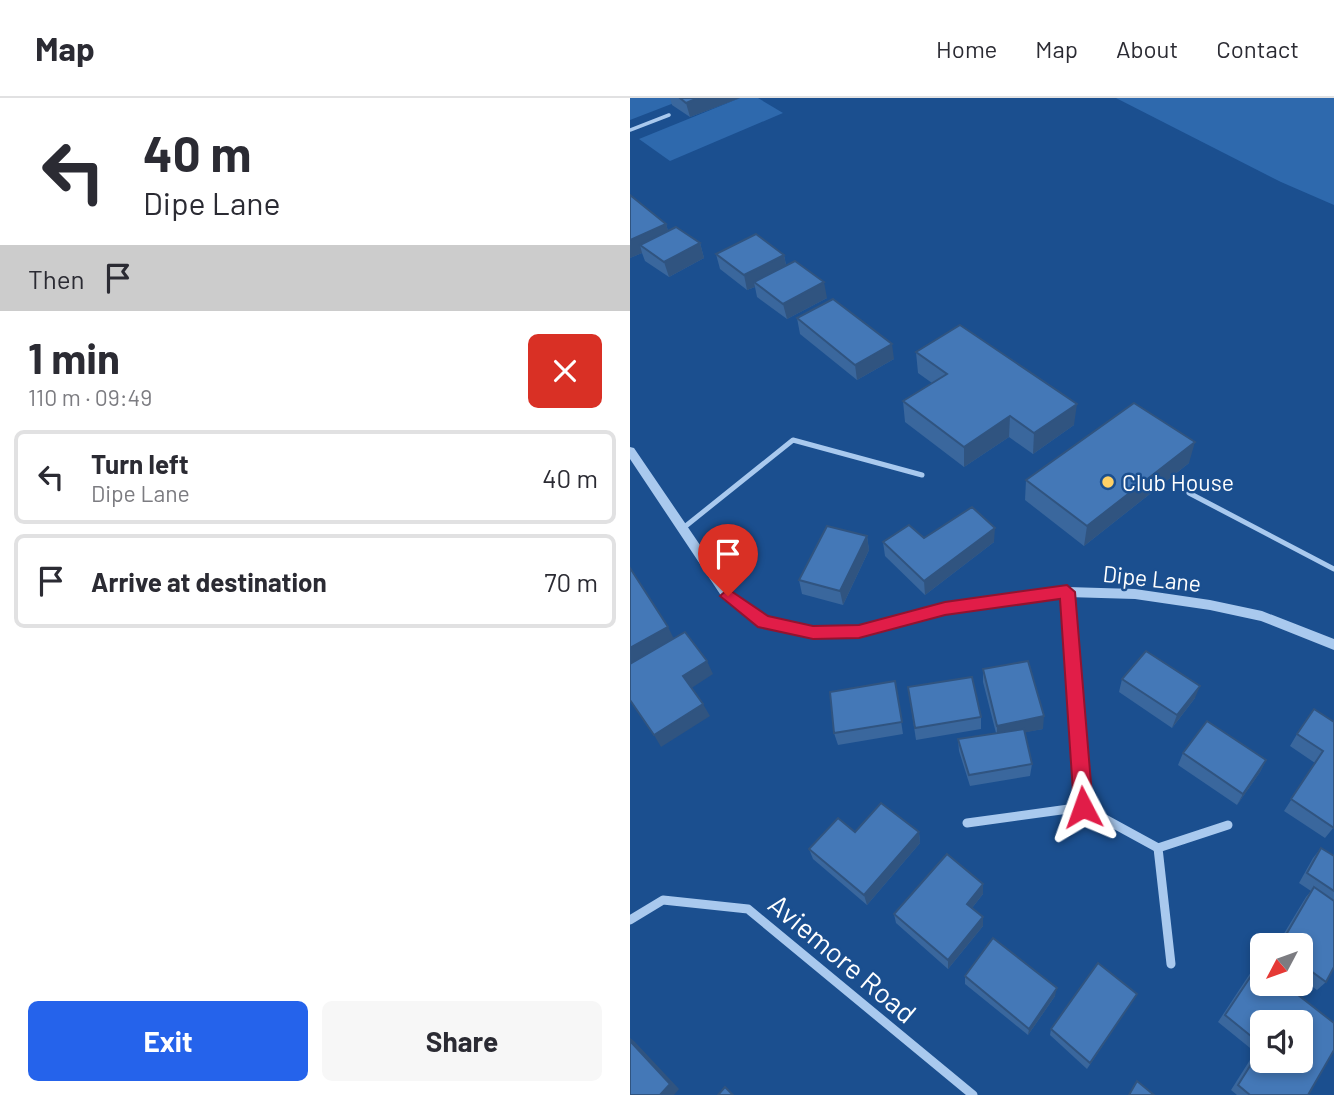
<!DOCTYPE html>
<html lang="en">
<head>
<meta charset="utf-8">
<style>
	body { margin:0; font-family:Barlow,sans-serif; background:#f7f7f7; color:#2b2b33; height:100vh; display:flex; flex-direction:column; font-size:26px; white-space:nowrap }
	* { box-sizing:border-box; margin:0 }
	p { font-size:23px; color:#7c7c81 }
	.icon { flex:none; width:38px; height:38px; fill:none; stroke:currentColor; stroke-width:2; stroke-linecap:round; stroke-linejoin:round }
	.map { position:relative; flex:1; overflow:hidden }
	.side { display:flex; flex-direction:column; background:#fff; width:630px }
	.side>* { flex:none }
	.banner { background:#fff; color:#2b2b33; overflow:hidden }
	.needle { width:46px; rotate:229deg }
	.tools { position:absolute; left:620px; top:835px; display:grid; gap:14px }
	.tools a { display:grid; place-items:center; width:63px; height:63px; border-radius:10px; background:#fff; box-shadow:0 4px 10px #0003; font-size:35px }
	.pin { position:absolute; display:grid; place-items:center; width:60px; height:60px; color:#fff; margin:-72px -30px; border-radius:50% 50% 50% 0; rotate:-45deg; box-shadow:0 0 7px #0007 }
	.pin .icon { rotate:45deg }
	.me { position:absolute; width:77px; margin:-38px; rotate:356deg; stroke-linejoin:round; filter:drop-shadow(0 0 5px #0008) }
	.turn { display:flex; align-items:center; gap:24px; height:147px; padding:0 28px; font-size:32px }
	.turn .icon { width:91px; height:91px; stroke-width:2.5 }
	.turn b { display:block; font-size:49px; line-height:60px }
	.then { display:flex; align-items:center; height:66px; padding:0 28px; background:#0003; gap:14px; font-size:26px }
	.round { display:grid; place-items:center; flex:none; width:74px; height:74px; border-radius:10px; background:#f7f7f7 }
	.headline { display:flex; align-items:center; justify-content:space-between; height:119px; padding:0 28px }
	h1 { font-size:42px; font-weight:700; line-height:52px }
	.action { display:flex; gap:14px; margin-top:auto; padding:14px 28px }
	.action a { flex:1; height:80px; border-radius:10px; background:#2563eb; color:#fff; font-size:28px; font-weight:700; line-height:80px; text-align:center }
	.action a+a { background:#f7f7f7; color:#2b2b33 }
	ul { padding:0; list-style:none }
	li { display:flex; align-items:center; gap:21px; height:94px; margin:0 14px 10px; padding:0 14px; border:4px solid #e1e1e2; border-radius:10px }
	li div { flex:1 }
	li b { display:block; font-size:26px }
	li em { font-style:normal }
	header { display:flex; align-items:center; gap:42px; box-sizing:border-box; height:98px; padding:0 35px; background:#fff; border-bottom:2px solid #e1e1e2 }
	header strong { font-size:33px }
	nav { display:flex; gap:38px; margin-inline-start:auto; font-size:24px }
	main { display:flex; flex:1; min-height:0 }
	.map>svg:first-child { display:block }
	.green { fill:#2e69ad }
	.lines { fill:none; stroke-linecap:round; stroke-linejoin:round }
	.service-far1 { stroke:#a9c9ee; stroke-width:3.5 }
	.service { stroke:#a9c9ee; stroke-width:5 }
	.minor-far1 { stroke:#a9c9ee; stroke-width:6 }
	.minor { stroke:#a9c9ee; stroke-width:9 }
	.tertiary { fill:#a9c9ee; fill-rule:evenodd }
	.wall { fill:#3a679d; fill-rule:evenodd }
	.shaded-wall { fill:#305480 }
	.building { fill:#4478b7; stroke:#305480; stroke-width:2 }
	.route { fill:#e11d48; stroke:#92132f; stroke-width:2 }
	.poi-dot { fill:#ffd166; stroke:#1b4f8f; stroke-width:2.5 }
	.labels { text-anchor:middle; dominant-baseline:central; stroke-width:5; stroke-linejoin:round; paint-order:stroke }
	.poi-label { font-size:23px; fill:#fff; stroke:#1b4f8f; text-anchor:start }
	.street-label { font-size:23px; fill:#fff; stroke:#1b4f8f }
	.near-street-label { font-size:28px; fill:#fff; stroke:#1b4f8f }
</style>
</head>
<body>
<header>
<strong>Map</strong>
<nav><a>Home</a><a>Map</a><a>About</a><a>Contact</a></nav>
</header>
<main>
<section class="side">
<div class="banner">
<div class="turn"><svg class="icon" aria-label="left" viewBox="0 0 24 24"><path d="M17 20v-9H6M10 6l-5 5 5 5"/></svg><div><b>40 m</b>Dipe Lane</div></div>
<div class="then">Then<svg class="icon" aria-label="arrive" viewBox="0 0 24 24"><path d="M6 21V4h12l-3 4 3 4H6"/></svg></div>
</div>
<div class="headline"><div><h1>1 min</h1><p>110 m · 09:49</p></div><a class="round" style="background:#d93025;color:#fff"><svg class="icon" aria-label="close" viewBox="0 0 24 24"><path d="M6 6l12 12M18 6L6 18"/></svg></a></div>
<ul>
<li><svg class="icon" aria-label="left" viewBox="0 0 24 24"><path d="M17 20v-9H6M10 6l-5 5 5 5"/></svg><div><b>Turn left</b><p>Dipe Lane</p></div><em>40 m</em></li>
<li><svg class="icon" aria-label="arrive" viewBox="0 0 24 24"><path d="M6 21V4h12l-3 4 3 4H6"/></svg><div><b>Arrive at destination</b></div><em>70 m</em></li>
</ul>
<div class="action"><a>Exit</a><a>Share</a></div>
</section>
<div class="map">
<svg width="704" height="997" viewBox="0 0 704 997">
	<rect width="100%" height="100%" fill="#1b4f8f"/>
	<g class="green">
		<polygon points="0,0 57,0 0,22"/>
		<polygon points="110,0 128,0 153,15 40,63 9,41"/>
		<polygon points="486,0 704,0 704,107 651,84"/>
	</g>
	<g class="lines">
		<polyline class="service-far1" points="0,32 39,17"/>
		<g class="service">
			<polyline points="559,395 704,471"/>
			<polyline points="52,431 163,342 292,377"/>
		</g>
		<polyline class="minor-far1" points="437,494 443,570"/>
		<g class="minor">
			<polyline points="443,568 453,709"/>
			<polyline points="337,725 453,709 528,750"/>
			<polyline points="0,822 33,802 118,811 343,997"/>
			<polyline points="541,866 528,750 598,727"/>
		</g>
		<polygon class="tertiary" points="0,349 4,350 102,494 137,520 183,530 229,528 315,505 437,489 505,491 580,502 632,513 704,541 704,552 631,523 580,512 505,501 437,499 315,515 229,538 183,540 134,529 94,502 0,361"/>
	</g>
	<g class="wall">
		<polygon points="40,0 110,0 60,19 42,7"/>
		<polygon points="0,97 36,126 38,133 70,145 74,160 39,179 15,163 12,155 0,160"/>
		<polygon points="86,156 154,157 156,167 197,200 157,221 127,199 125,189 117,192 90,171"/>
		<polygon points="167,220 264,261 227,282 170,236"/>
		<polygon points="286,254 444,327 403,356 379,339 334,369 275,324 273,303 302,285 288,275"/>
		<polygon points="559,365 454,448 395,402 396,382"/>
		<polygon points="237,438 239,452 213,507 172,496 169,482"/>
		<polygon points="294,440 364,444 295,497 255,458 253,444"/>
		<polygon points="353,571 413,631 395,634 402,666 400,678 340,688 329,653 328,641 366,635 353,584"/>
		<polygon points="492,581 565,600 542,630 489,594"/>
		<polygon points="265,583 273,636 208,647 204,635"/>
		<polygon points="278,589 351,619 351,631 286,642"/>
		<polygon points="704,624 704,729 695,740 654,713 685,665 660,648 667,636"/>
		<polygon points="553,655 636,662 630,674 607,707 548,667"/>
		<polygon points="289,734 290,745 237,807 183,761 179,751"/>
		<polygon points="691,750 704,758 704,869 696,884 687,892 670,880 670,847 647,847 676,799 681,793 669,785 683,760"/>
		<polygon points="353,786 353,796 342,810 353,819 353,828 318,871 266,825 264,816"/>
		<path d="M629,866L632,869V886H654L704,925V952L678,997H607L601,992L625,954L588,924L621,874ZM632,924H670V962H632Z"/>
		<polygon points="335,878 425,898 398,937 335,886"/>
		<polygon points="507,896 457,971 420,937 421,931"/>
	</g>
	<g class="shaded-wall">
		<polygon points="68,0 110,0 60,19 56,5"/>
		<polygon points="36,126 41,142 10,147 12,155 0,160 0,142"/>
		<polygon points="70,145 74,160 39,179 34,164"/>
		<polygon points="154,157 157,172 124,184 125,189 117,192 114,177"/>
		<polygon points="194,184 197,200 157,221 153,206"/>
		<polygon points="262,246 264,261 227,282 225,267"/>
		<polygon points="447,306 444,327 403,356 404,335"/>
		<polygon points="380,318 379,339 334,369 334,349"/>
		<polygon points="565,344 559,365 454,448 457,428"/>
		<polygon points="365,430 364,444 295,497 294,483"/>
		<polygon points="237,438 239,452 213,507 210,493"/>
		<polygon points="38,529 45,543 0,567 0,550"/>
		<polygon points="77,563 83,576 60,591 53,578"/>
		<polygon points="570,588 565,600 542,630 547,617"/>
		<polygon points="73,606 80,618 31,649 24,637"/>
		<polygon points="414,618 413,631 367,640 367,628"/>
		<polygon points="636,662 630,674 607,707 613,696"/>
		<polygon points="289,734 290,745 237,807 234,797"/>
		<polygon points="353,786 353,796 338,815 337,806"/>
		<polygon points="353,819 353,828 318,871 318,862"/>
		<polygon points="427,890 425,898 398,937 399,931"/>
		<polygon points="0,940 4,943 49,991 44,997 30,997 0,943"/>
	</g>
	<g class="building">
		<polygon points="50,0 68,0 56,5"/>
		<polygon points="0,97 36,126 0,142"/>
		<polygon points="46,129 70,145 34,164 10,147"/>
		<polygon points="126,136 154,157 114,177 86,156"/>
		<polygon points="165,163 194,184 153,206 124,184"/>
		<polygon points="203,201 262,246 225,267 167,220"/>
		<polygon points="330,227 447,306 404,335 380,318 334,349 273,303 317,276 286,254"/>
		<polygon points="504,305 565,344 457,428 396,382"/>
		<polygon points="342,409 365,430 294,483 253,444 279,427 294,440"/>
		<polygon points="197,428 237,438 210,493 169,482"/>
		<polygon points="0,470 38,529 0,550"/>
		<polygon points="55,534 77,563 53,578 73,606 24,637 0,602 0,566"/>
		<polygon points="516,553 570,588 547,617 492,581"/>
		<polygon points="398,563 414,618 367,628 353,571"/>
		<polygon points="342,579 351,619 285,630 278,589"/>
		<polygon points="265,583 272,624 204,635 200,594"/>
		<polygon points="684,611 704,624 704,730 661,701 693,653 667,636"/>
		<polygon points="577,623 636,662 613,696 553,655"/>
		<polygon points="394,631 402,666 339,677 328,641"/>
		<polygon points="251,705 289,734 234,797 179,751 208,720 225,734"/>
		<polygon points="691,750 704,758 704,793 677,775"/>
		<polygon points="317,756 353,786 337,806 353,819 318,862 264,816"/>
		<polygon points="684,789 704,803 704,869 696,884 670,865 670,847 650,847"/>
		<polygon points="363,840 427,890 399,931 335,878"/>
		<polygon points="468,865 507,896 460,965 421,931"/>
		<polygon points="629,866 632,869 632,886 654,886 704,925 704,952 678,997 620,997 608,987 632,949 632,962 670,962 670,924 632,924 632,947 595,917"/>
		<polygon points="0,943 40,986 30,997 0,997"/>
		<polygon points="507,983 524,997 499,997"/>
		<polygon points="95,989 103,997 88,997"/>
	</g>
	<polygon class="route" points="437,487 445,494 463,709 460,715 453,717 447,715 444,709 430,501 315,517 229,540 183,541 128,529 90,498 98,491 138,518 183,528 229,527 315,504"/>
	<circle class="poi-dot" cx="478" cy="384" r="7"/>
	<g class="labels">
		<g class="poi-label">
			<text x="492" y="384">Club House</text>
		</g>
		<g class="street-label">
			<text transform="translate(522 480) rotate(6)">Dipe Lane</text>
		</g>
		<g class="near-street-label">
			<text transform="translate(213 860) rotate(40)">Aviemore Road</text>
		</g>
	</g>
</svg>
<div class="tools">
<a><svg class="needle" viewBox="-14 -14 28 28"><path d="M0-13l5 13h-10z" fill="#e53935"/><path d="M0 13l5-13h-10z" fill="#7c7c81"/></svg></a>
<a><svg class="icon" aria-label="sound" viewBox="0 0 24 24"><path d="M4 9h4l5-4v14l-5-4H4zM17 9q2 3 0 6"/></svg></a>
</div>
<div class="pin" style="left:98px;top:498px;background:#d93025"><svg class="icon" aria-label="arrive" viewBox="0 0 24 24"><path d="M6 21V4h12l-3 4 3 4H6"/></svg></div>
<svg class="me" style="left:453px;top:709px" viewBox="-20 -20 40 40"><path d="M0-17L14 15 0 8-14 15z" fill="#e11d48" stroke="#fff" stroke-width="4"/></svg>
</div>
</main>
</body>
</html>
